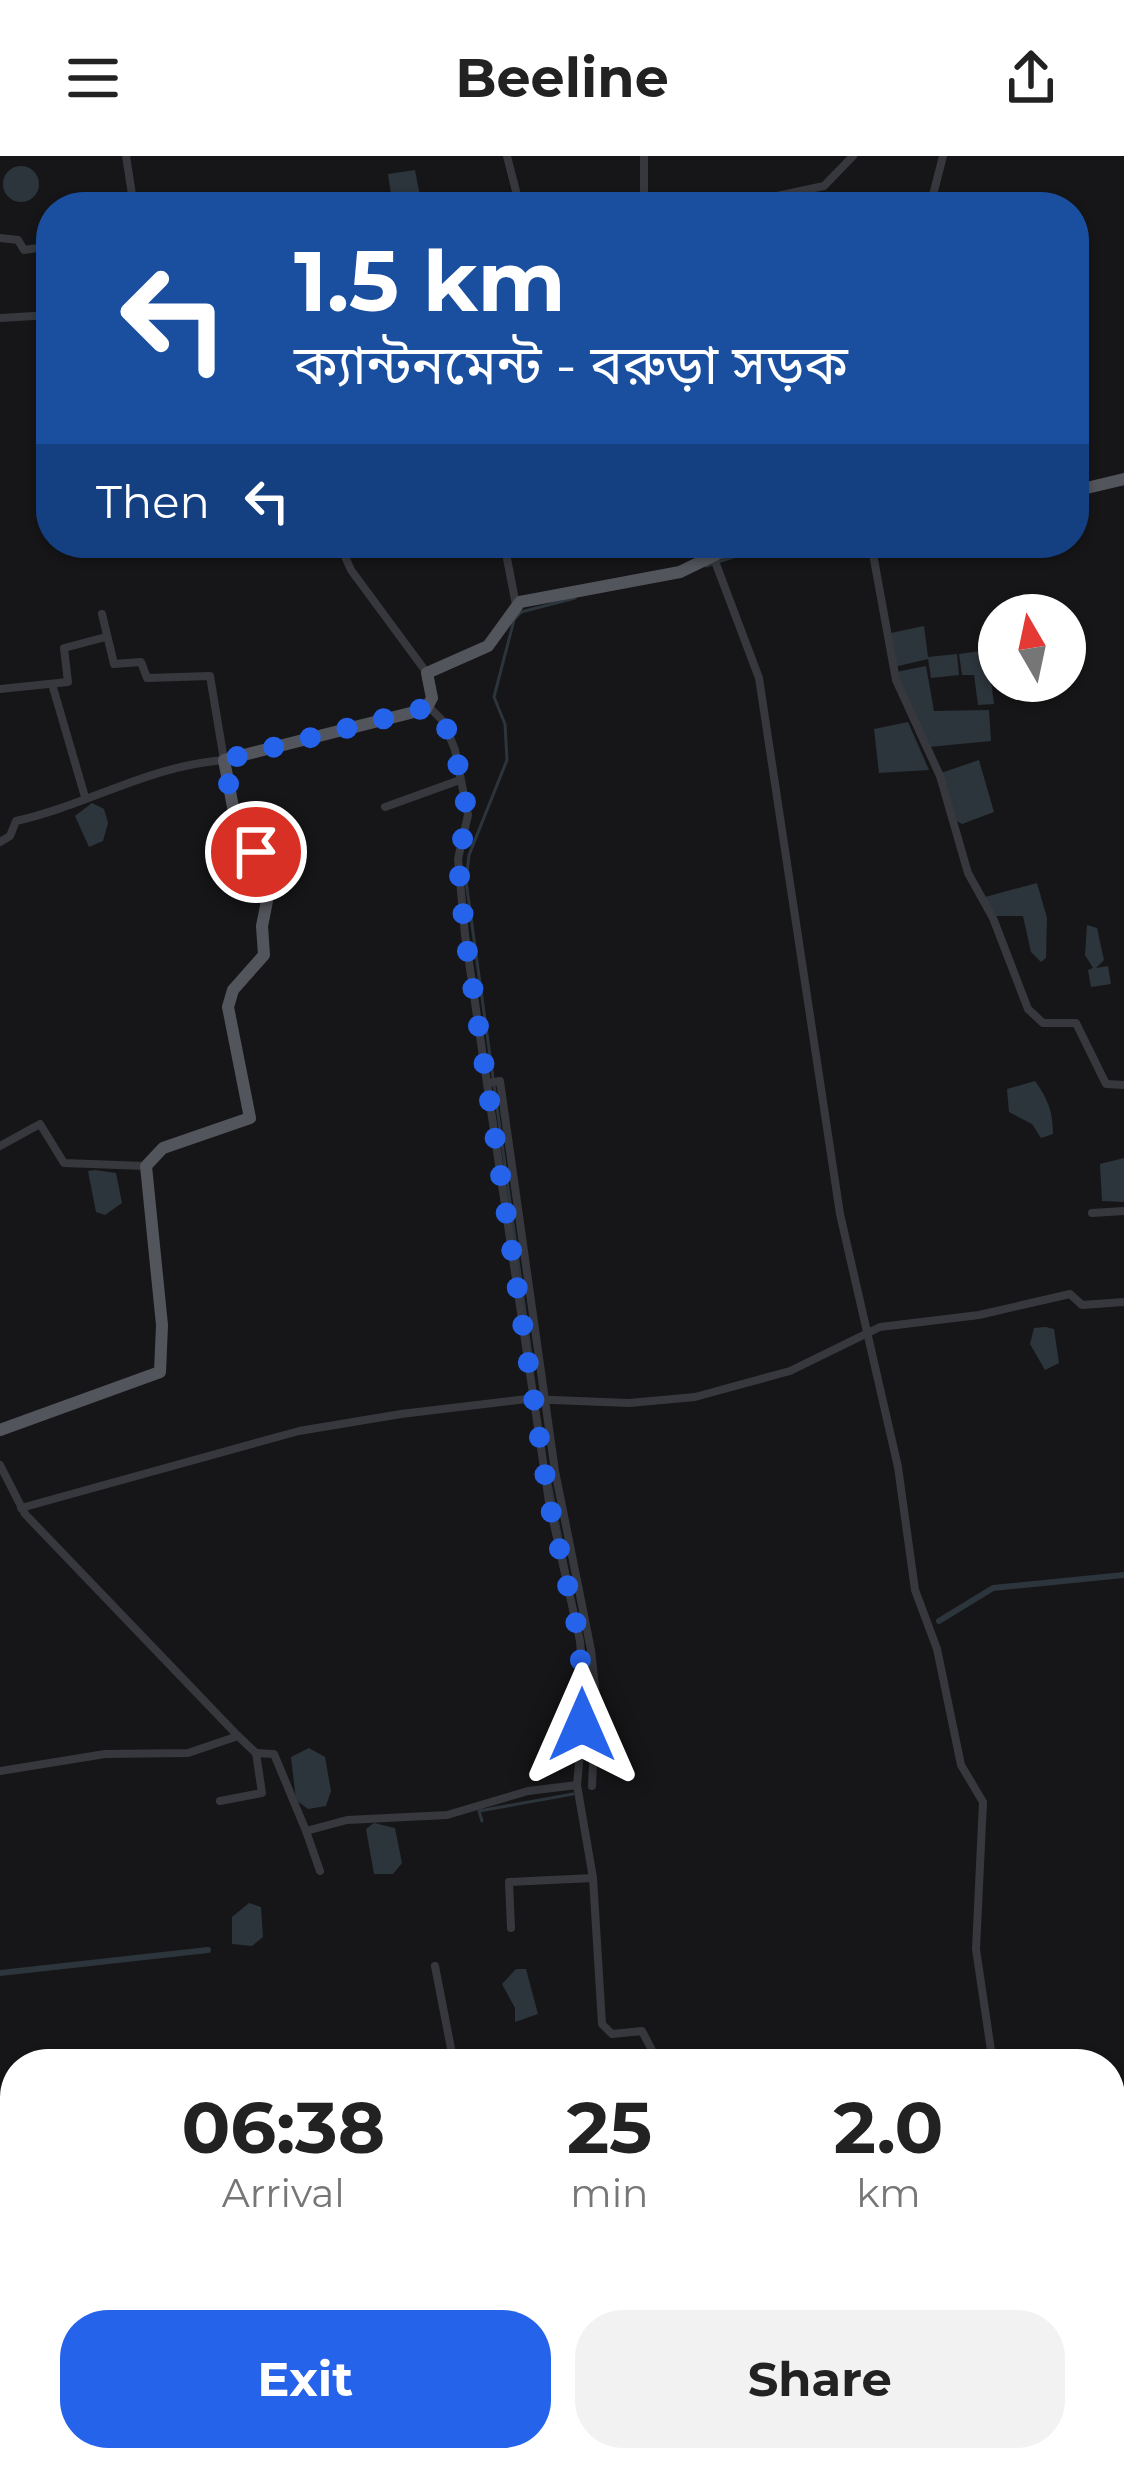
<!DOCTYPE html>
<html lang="en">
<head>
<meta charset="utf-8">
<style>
	body { margin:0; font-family:Montserrat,"Noto Sans Bengali",sans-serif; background:#f2f2f2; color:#222; height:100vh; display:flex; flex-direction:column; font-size:45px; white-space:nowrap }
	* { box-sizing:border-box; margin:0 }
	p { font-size:39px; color:#767676 }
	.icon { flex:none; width:66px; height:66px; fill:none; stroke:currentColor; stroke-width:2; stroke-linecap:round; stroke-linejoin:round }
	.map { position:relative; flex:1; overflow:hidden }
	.panel { position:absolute; left:0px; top:1893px; width:1125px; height:423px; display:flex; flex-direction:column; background:#fff; border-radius:48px 48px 0 0; box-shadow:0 3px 9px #0004 }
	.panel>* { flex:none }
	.hud { position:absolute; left:36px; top:36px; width:1053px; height:366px; border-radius:48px; box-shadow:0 3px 9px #0004; background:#1a4fa0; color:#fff; overflow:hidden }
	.needle { width:78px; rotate:351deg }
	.tools { position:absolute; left:978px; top:438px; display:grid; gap:24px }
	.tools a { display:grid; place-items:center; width:108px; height:108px; border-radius:50%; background:#fff; box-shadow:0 3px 9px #0004; font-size:60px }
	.pin { position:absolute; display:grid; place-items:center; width:102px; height:102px; color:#fff; margin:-51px; border:6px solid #fff; border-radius:50%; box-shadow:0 3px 12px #0007 }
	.me { position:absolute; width:132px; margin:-66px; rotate:0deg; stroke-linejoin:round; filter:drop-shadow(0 0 9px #0008) }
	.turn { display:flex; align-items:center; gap:42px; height:252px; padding:0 60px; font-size:54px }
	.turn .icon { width:156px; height:156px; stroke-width:2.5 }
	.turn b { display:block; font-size:84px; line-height:102px }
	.then { display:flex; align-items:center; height:114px; padding:0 60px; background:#0003; gap:24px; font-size:45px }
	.eta { display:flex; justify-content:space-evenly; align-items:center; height:204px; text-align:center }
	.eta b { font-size:72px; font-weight:700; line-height:84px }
	.cta { display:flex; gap:24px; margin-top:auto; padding:24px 60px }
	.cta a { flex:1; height:138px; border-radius:48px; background:#2563eb; color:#fff; font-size:48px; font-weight:700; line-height:138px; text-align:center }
	.cta a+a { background:#f2f2f2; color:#222 }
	header { display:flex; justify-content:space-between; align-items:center; height:156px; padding:0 60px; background:#fff; font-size:54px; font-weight:700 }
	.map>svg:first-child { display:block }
	.water { fill:#2c353c }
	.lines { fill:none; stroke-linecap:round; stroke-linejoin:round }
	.stream { stroke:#2c353c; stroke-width:3 }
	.canal { stroke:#2c353c; stroke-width:6 }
	.minor { stroke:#37383d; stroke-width:8 }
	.major { stroke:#53555c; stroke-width:12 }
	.route { stroke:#2563eb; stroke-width:21; stroke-dasharray:0 37.8 }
</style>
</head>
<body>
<header><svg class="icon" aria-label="menu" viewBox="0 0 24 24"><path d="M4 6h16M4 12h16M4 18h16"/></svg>Beeline<svg class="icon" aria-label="share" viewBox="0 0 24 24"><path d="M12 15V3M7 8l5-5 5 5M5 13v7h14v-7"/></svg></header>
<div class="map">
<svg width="1124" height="2315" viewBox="0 0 1124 2315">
	<rect width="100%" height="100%" fill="#161618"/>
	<g class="water">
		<circle cx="21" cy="28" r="18"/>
		<polygon points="415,14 422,51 393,51 388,18"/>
		<polygon points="924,470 928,501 957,498 959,519 931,522 928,503 894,511 891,477"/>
		<polygon points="987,494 994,548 978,549 974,519 962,519 959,498"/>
		<polygon points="926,510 934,555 989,554 991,585 929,591 896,516"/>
		<polygon points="908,566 929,614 879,617 874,573"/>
		<polygon points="979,604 994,656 962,668 955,664 941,617"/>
		<polygon points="92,647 104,653 108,667 103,685 89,691 75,660"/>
		<polygon points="1037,727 1047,762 1046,802 1041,806 1031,796 1023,760 993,760 985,741"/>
		<polygon points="1087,769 1097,772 1104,804 1096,812 1108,810 1111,828 1091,831 1088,814 1093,812 1085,799"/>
		<path d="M1035,925C1048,943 1053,956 1053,978L1041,982L1032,968L1009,956L1007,933Z"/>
		<polygon points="1124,1002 1124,1046 1102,1045 1100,1008"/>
		<polygon points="95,1014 116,1017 122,1047 105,1059 96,1056 88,1015"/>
		<polygon points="1046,1171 1054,1173 1059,1207 1045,1214 1030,1188 1034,1172"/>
		<polygon points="309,1592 325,1601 331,1635 326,1650 308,1653 296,1644 291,1601"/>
		<polygon points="374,1667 395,1672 402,1707 393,1718 374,1718 366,1673"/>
		<polygon points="249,1747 261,1751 263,1781 252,1790 232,1788 232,1761"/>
		<polygon points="516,1813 526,1813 538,1858 515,1866 515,1852 502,1828"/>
	</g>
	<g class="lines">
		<g class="stream">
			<polyline points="775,392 806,387"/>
			<polyline points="706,410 736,400"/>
			<polyline points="531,1199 466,725 469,699 507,604 505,568 494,541 514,464 521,456 575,442"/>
			<polyline points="550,1327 591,1536 584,1589"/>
			<polyline points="482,1665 479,1655 573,1638"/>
			<polyline points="0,2302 15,2299"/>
		</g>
		<g class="canal">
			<polyline points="939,1465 993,1432 1124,1419"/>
			<polyline points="0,1817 208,1794"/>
		</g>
		<g class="minor">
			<polyline points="126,0 134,51"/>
			<polyline points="507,0 520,51"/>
			<polyline points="644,0 644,51"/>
			<polyline points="725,51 824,30 853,0"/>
			<polyline points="930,51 943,0"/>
			<polyline points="0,82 18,84 24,94 51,90"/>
			<polyline points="0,162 51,159"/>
			<polyline points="339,387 351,414 427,517"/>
			<polyline points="504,387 516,449"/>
			<polyline points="871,387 896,524 940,620 968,717 993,762 1028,853 1043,867 1076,867 1106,928 1124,929"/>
			<polyline points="713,400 759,522 840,1058 898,1311 915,1434 937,1493 961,1609 983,1646 976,1793 993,1908"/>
			<polyline points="52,528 85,641"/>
			<polyline points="0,533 68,526 64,492 106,481"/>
			<polyline points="385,651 460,624"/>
			<path d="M0,686L10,680L16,665C88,649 148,610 224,604L210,520L147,522L141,506L114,508L102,458"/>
			<polyline points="488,927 500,925 555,1315 591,1494 596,1540 592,1630"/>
			<polyline points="0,990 40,968 64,1007 145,1010"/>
			<polyline points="1092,1057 1124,1055"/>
			<polyline points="0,1309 25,1358 238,1580 188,1597 105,1598 0,1615"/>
			<polyline points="21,1352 299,1275 401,1258 527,1243 629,1247 695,1241 790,1215 880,1171 979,1159 1070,1138 1082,1149 1124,1146"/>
			<polyline points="238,1580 256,1597 274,1598 306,1675 347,1664 447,1659 528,1635 577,1629 585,1543 580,1485 549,1346 465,779 458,703 468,659 455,594 444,566 429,551"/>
			<polyline points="577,1629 593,1722 602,1868 612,1878 642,1875 656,1902 668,1908"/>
			<polyline points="220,1645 262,1637 256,1597"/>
			<polyline points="306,1675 320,1715"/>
			<polyline points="511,1772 509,1726 593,1722"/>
			<polyline points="435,1810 454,1908"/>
			<polyline points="0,2296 15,2293"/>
			<polyline points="372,2301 377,2315"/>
			<polyline points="670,2315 677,2305 700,2301"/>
		</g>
		<g class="major">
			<polyline points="1074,335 1124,323"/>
			<polyline points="0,1274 160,1216 162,1169 146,1010 163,992 250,962 228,851 233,834 264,799 262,770 268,740 263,709 237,672 224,604 426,553 432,542 427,517 488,490 520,446 680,416 719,397 775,387"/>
			<polyline points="1110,1943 1124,1941"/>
			<polyline points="862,2315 866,2301"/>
		</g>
	</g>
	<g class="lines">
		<polyline class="route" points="256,696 237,672 224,604 429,551 444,566 455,594 468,659 458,703 465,779 549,1346 580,1485 582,1569"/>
	</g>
</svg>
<div class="tools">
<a><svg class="needle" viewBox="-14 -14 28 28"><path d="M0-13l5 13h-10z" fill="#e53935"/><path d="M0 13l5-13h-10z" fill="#767676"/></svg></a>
</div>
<div class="pin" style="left:256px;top:696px;background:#d93025"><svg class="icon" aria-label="arrive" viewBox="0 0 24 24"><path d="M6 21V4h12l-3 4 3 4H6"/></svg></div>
<svg class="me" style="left:582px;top:1569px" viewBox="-20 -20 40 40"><path d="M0-17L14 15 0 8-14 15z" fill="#2563eb" stroke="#fff" stroke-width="4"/></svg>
<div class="hud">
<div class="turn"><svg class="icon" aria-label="left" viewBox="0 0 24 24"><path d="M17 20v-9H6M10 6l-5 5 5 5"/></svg><div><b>1.5 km</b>ক্যান্টনমেন্ট - বরুড়া সড়ক</div></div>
<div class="then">Then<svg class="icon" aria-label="left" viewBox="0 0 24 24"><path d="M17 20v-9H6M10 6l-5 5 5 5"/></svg></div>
</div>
<section class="panel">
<div class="eta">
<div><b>06:38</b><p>Arrival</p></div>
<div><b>25</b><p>min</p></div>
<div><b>2.0</b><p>km</p></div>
</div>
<div class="cta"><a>Exit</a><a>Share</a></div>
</section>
</div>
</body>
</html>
